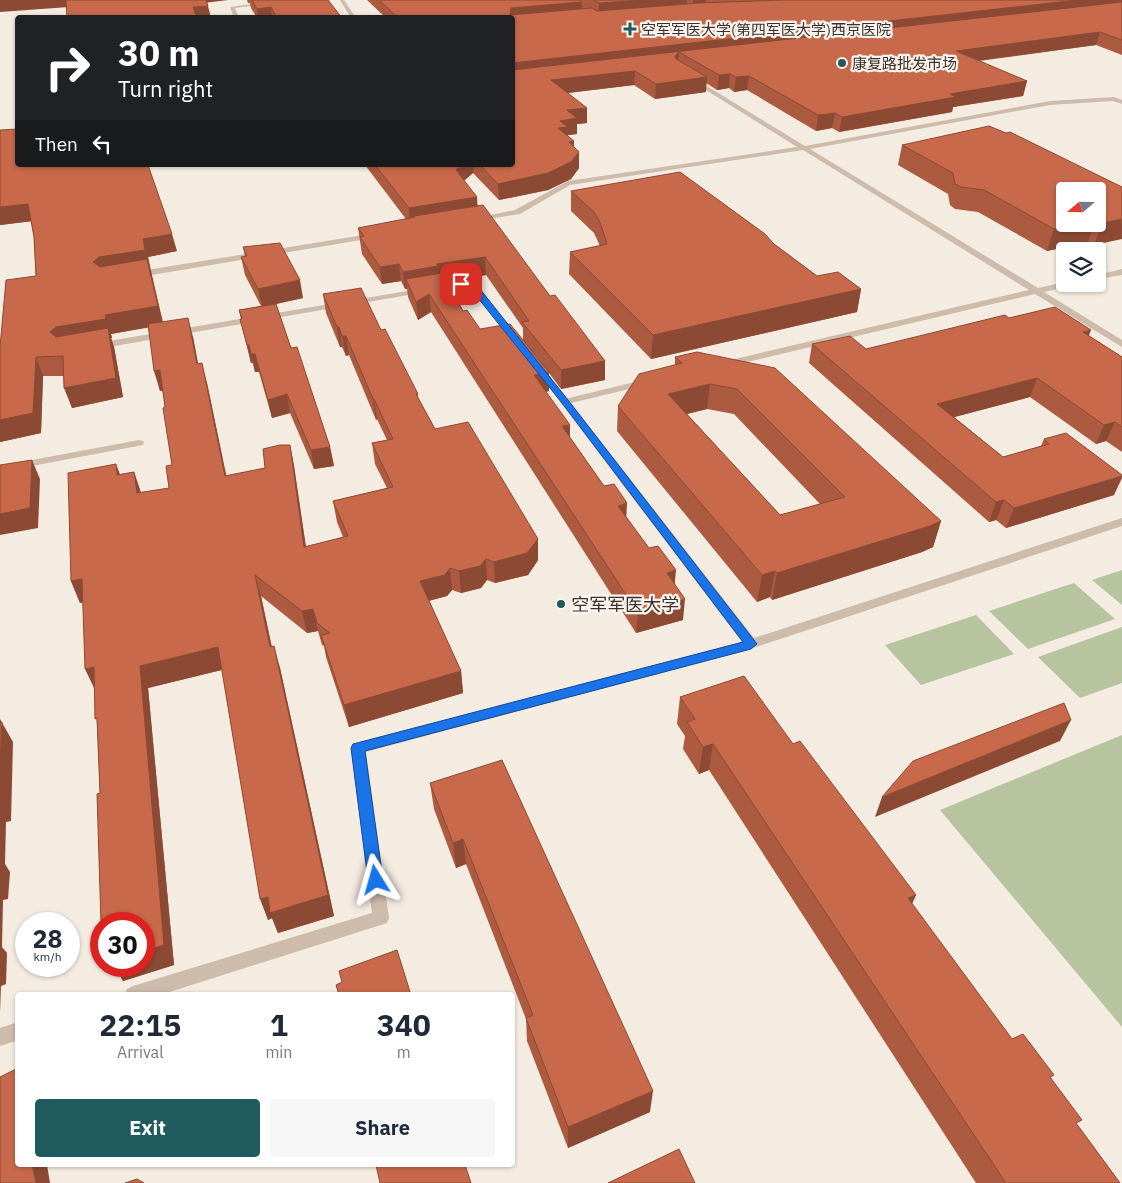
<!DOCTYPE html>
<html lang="en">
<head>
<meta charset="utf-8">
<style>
	body { margin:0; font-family:"IBM Plex Sans","Noto Sans SC",sans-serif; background:#f6f6f7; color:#1f2937; height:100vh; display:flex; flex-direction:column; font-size:19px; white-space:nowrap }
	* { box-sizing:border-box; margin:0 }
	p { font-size:16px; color:#747a83 }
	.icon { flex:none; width:28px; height:28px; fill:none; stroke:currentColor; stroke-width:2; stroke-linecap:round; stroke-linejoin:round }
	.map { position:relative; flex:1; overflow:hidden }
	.drawer { position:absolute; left:15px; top:992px; width:500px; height:175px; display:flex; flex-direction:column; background:#fff; border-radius:5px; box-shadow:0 1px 4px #0004 }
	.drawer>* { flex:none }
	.banner { position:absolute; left:15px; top:15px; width:500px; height:152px; border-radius:5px; box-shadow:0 1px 4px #0004; background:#202124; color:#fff; overflow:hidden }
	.needle { width:32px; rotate:250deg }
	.controls { position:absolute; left:1056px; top:182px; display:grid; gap:10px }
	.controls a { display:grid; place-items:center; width:50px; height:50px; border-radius:5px; background:#fff; box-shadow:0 1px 4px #0004; font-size:25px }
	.speed { position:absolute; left:15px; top:912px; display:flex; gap:10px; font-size:25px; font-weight:700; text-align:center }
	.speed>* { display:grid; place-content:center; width:65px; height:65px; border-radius:50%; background:#fff; box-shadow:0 1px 4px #0004; line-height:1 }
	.speed small { font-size:12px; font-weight:400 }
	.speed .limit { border:8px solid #d22; background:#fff; color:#111 }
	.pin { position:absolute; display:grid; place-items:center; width:42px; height:42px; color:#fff; margin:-21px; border-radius:10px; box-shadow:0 2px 8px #0006 }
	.me { position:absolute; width:55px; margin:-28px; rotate:352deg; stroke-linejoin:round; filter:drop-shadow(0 0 4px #0008) }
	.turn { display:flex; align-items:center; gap:18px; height:105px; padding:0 20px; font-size:22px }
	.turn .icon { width:65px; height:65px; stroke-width:2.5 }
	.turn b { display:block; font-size:35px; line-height:42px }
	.then { display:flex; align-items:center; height:48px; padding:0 20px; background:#0003; gap:10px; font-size:19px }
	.eta { display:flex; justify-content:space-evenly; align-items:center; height:85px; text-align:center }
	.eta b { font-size:30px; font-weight:700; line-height:35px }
	.primary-button { display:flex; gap:10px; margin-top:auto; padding:10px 20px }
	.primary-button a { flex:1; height:58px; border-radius:5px; background:#1f5a5e; color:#fff; font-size:20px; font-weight:700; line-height:58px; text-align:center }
	.primary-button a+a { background:#f6f6f7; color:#1f2937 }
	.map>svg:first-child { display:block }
	.green { fill:#b8c4a0 }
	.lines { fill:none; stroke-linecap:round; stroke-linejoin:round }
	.lane { fill:#cdbbac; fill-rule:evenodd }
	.street { fill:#cdbbac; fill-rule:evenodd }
	.wall { fill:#ac5a40; fill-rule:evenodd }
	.shaded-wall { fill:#8c4a34 }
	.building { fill:#c8694b; stroke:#8c4a34; fill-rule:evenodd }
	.route { fill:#1a73e8; stroke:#114b97 }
	.poi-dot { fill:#1f5a5e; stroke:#fbf5ee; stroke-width:2 }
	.labels { text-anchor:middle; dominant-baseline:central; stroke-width:4.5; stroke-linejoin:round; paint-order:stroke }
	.far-poi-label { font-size:15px; fill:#3b302b; stroke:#fbf5ee; text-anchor:start }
	.poi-label { font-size:18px; fill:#3b302b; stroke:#fbf5ee; text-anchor:start }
</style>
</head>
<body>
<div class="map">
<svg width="1122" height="1183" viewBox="0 0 1122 1183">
	<rect width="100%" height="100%" fill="#f4ebe1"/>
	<g class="green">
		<polygon points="1122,570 1122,605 1092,580"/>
		<polygon points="1074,583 1115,619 1028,649 989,611"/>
		<polygon points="976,615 1014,654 921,685 885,645"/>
		<polygon points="1122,627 1122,683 1080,698 1038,657"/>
		<polygon points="1122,735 1122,1027 940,810"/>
	</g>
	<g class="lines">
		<g class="lane">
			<polygon points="461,282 480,289 516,334 516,338 510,338 474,293 460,286 97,349 93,346 97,343"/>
			<polygon points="540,367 543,368 568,400 568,404 562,404 537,372 536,370"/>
		</g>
		<g class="street">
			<polygon points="340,0 344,0 356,18 351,18"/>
			<polygon points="267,2 269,4 235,8 239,18 234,18 230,7"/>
			<polygon points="692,77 805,146 1050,101 1114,97 1122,100 1122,104 1113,101 1050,105 810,149 1038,288 1065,282 1065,284 1072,284 1071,286 1044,292 1122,340 1122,347 1035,294 722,368 719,367 719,363 722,362 1029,290 803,150 570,185 520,214 475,221 471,219 515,210 568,181 797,147 690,80"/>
			<polygon points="376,233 380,235 379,237 134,278 130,275 134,272"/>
			<polygon points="1122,269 1122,275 1098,279 1098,275"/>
			<polygon points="647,379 650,380 650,384 571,403 754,638 1122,518 1122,526 756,647 366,752 389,918 387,923 160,995 124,995 127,989 133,986 372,913 351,748 353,744 742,642 560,402 561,400"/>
			<polygon points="139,440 143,441 144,443 143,445 0,472 0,466"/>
			<polygon points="18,1022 18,1040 0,1046 0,1028"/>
		</g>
	</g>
	<g class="wall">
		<polygon points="247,0 328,0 342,18 257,18 251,8 250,3 248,3"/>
		<path d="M367,0H1122V55L1096,45L979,61L1027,81L1023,96L953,107L952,112L839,132L832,128L816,131L747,90L734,92L729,88L717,90L706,83V92L655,99L634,85L567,93L587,123L577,124V134L568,135L574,147L579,168L571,179L548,190L499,200L473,173L464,180L478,206L550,296L605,361V380L561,389L549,373V391L546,392L570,438L674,584L683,620L636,633L431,312L418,320L408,297L407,289H405L401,281L382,284L362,254L358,228L406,219L365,165H512V18H386ZM486,275L523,328V340L480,329L463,311L446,281Z"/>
		<polygon points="0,130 177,251 148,257 150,268 163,322 193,337 198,364 207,383 226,476 265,468 290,445 294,466 306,547 343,537 337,522 333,501 387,488 375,464 372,443 387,440 377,419 376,420 349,355 346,356 342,347 340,347 326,313 323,294 381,330 418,394 418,398 435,429 538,560 528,575 495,583 487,580 481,588 461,593 452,590 447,596 429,601 461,671 463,693 349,727 326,657 324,646 322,645 318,631 307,633 261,596 272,647 280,668 334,916 278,933 272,918 268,920 222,670 148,688 174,965 123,981 100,793 97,724 94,689 83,602 80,603 71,581 120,475 134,472 141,493 169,488 172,465 163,391 160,391 148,327 111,334 112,338 111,338 114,347 123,397 72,408 64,376 43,376 41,433 0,442 36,276 34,237 31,221 0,225"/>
		<path d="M902,145L1122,187L1094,245L1088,242L1047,251L978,212L955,209L950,205L948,194L898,165ZM1098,191V224H1065Z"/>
		<polygon points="571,191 774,244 817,276 861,289 857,312 651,359 569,274 570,252 600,246 594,233 571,211"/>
		<polygon points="243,247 303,298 276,304 291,348 330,447 334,466 314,469 290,413 272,418 259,372 255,372 253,363 251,363 240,319 241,319 239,310 261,306 245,275 241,257 245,257"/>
		<polygon points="1009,318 1089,336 1122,357 1122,452 1106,441 1096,444 1030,397 954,417 1003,457 1041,446 1044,439 1114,495 1006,528 996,520 989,522 809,363 812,344 866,349"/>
		<path d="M697,352L941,521L933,547L922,552L772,600L770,597L757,602L617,431L618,406L675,365V357ZM707,409L734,414L820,504L780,515L687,414Z"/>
		<polygon points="680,697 793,744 1012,1039 1051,1078 1077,1125 1120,1183 976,1183 709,770 699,774 683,749 685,736 677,724"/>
		<polygon points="430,783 650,1112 568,1148 527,1041 526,1019 466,864 456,868 434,809"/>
	</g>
	<g class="shaded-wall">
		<polygon points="0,0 67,0 69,7 0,12"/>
		<polygon points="203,0 228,0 204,3"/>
		<polygon points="645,0 687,0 686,10 598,16 599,3"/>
		<polygon points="693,0 706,0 706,3 693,4"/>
		<polygon points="1078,0 1122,0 1122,7 679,52 678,66 675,58 512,77 512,63"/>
		<polygon points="582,2 582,15 510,18 511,8"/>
		<polygon points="208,6 211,18 195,18 193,7"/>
		<polygon points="271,7 272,18 258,18 257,9"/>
		<polygon points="1100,32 1096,45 952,64 956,51"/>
		<polygon points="635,71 634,85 551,95 551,80"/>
		<polygon points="730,74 729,88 717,90 719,75"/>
		<polygon points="749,76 747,90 734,92 736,77"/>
		<polygon points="707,77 706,92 655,99 656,84"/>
		<polygon points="1027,81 1023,96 953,107 952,112 839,132 842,117 950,94"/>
		<polygon points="587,108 587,123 577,124 577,134 568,135 568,142 558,128 560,121 567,110"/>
		<polygon points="835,113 832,128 816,131 818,115"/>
		<polygon points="574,141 574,157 569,142"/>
		<polygon points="579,152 579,168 571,179 548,190 499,200 498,184"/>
		<polygon points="462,165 473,165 473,173 458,186 456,170"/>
		<polygon points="477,197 478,214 415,217 414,216 415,224 410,225 409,208"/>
		<polygon points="28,204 34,221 0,225 0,207"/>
		<polygon points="1122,219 1122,239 1094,245 1102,223"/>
		<polygon points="1079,224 1094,224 1088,242 1047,251 1054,229"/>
		<polygon points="172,234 177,251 148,257 163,325 111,334 112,338 111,338 114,347 123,397 72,408 64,388 63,346 50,332 56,327 105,315 105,275 93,262 99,257 143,239"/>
		<polygon points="485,257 486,275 439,282 406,279 407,289 405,289 403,272 437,264"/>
		<polygon points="399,264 401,281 382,284 380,267"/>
		<polygon points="300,280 303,298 262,307 258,289"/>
		<polygon points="861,289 857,312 651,359 653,335"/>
		<polygon points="429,294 431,312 418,320 416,302"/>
		<polygon points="188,318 193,337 202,384 197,364"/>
		<polygon points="337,327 339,327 342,347 340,347"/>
		<polygon points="1091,330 1084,348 1083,332"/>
		<polygon points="342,336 346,336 349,355 346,356"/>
		<polygon points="247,345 249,345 253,363 251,363"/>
		<polygon points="251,354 255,354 259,372 255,372"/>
		<polygon points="36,357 43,376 41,433 0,442 0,420"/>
		<polygon points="605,361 605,380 561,389 561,370"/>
		<polygon points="202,363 207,383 231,498 225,476"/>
		<polygon points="160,370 166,390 160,391 154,371"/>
		<polygon points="549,372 549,391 535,394 534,375"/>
		<polygon points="1037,378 1030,397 932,423 937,404"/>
		<polygon points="710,384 707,409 666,419 668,394"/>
		<polygon points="287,394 290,413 272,418 268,400"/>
		<polygon points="373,399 374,399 377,419 376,420"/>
		<polygon points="1115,422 1106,441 1096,444 1104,425"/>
		<polygon points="570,425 570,444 562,426"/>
		<polygon points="290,445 294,466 309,569 304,547"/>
		<polygon points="330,447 334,466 314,469 311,450"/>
		<polygon points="32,460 40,479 38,528 0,535 0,514"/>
		<polygon points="116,464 124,485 117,475"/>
		<polygon points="134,472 141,493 137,493"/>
		<polygon points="1122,476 1122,478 1114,495 1006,528 1014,508"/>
		<polygon points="1004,500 996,520 989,522 996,502"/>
		<polygon points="627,503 626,523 618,506"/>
		<polygon points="941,521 933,547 922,552 772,600 777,573"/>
		<polygon points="538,539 538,560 528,575 495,583 494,562"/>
		<polygon points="486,559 487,580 481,588 461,593 459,571"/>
		<polygon points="450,568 452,590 447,596 423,602 420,581"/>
		<polygon points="676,570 674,591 667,573"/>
		<polygon points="775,571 770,597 757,602 762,575"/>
		<polygon points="255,575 261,596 276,669 270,647"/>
		<polygon points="82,579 91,600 80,603 71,581"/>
		<polygon points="685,599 683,620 636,633 638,613"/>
		<polygon points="313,609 318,631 307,633 302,611"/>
		<polygon points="274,646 280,668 334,916 278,933 272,918 268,920 260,899"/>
		<polygon points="218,647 225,669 148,688 174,965 123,981 114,966 144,966 140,666"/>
		<polygon points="94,667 95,690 85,669"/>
		<polygon points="461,671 463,693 349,727 344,705"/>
		<polygon points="0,719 13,742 11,821 6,822 5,864 10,872 8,899 3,900 2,947 7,953 6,984 1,986 0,1012"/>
		<polygon points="1071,720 1060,741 875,817 882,797"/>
		<polygon points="713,744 709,770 699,774 703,747"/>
		<polygon points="463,839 466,864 456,868 453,843"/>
		<polygon points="916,895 905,920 908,898"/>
		<polygon points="653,1091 650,1112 568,1148 568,1127"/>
		<polygon points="32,1165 47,1165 50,1183 36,1183"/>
	</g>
	<g class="building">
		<polygon points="66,0 206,0 208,6 193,7 197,18 67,18"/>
		<polygon points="252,0 328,0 342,18 277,18 271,7 257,9"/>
		<polygon points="379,0 579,0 582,2 511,8 510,15 591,8 597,11 699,3 784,0 1078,0 512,63 512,18 398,18"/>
		<polygon points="593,0 645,0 599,3"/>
		<polygon points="1122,2 1122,40 1100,32 956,51 1027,81 950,94 956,97 842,117 835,113 818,115 749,76 736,77 730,74 719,75 679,52 675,56 676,59 707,77 656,84 635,71 551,80 587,108 567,110 577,118 560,121 568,127 558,128 574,141 569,142 579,152 571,162 548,173 498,184 480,165 512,165 512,70"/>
		<polygon points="989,126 1006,133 1010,132 1122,187 1122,219 1102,223 1098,221 1098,191 1065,191 1065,224 1079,224 1054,229 984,190 961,187 955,184 953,173 902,145"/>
		<polygon points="18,129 18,165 148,165 172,234 143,239 145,250 99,257 93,262 100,267 147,259 158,306 105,315 106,319 56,327 50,332 56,337 108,328 116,378 64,388 63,356 36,357 33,413 0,420 0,347 6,280 36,276 34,237 28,204 0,207 0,130"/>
		<polygon points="375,165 462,165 456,170 477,197 409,208"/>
		<polygon points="680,172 765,234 774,244 817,276 838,272 861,289 653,335 570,252 607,244 600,222 594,212 571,191"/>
		<polygon points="483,205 550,296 555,295 605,361 561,370 522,322 529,321 485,257 437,264 438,266 403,272 399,264 380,267 360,237 364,236 358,228 415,217 414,216"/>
		<polygon points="280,243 300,280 258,289 241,257 247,256 243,247"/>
		<polygon points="442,273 463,311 467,310 480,329 510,324 549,372 534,375 570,425 562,426 604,486 614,484 627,503 618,506 649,548 658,546 676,570 667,573 685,599 638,613 429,294 416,302 406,279"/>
		<polygon points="361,288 381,330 385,329 418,394 416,394 435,429 468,422 538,539 527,553 494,562 486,559 480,566 459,571 450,568 445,575 420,581 461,671 344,705 321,635 330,633 317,623 313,609 302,611 255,575 270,647 274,646 328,895 270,913 268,897 260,899 218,647 140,666 164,945 144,951 144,924 101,924 97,794 100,793 97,718 95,719 94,667 85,669 82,579 71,581 68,473 116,464 117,475 134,472 137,493 169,488 166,466 172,465 163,408 165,407 160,370 154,371 148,324 188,318 197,364 202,363 225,476 265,468 263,449 280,445 290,445 304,547 348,536 333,501 393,487 372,443 393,439 374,399 373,399 346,336 342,336 339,327 337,327 323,294"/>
		<polygon points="276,304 291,348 297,347 330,447 311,450 287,394 268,400 255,354 251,354 249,345 247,345 240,319 242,319 239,310"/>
		<polygon points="1055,307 1091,330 1083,332 1122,357 1122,427 1115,422 1104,425 1037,378 937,404 1003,457 1049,444 1044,439 1066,433 1122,475 1122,476 1014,508 1004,500 996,502 812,344 850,336 866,349 1005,315 1009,318"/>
		<path d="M697,352L775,368L941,521L930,526L777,573L775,571L762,575L618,406L639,374L682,363L675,357ZM710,384L737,389L845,497L780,515L668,394Z"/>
		<polygon points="32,460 30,508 0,514 0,465"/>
		<polygon points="744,676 793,744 800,741 916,895 908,898 1012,1039 1023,1034 1054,1075 1050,1077 1082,1120 1076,1123 1120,1183 1006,1183 713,744 703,747 687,722 695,719 680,697"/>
		<polygon points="1064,703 1071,720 882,797 913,761"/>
		<polygon points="2,722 0,767 0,723"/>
		<polygon points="502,760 653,1091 568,1127 526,1018 533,1015 463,839 453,843 430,783"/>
		<polygon points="397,950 411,995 339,995 336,985 342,982 339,971"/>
		<polygon points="18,1068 18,1090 17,1091 18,1095 18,1165 32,1165 36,1183 0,1183 0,1077"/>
		<polygon points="679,1149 695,1183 608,1183"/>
		<polygon points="376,1165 465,1165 471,1183 380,1183"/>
		<polygon points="137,1179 144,1183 125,1183"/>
	</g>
	<polygon class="route" points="458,282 463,282 480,289 568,400 757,644 751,649 365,751 383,880 381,884 376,886 371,884 368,880 351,748 353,744 743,642 562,403 474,293 458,286"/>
	<g class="poi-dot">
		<path d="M627.5 21.5h5v5h5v5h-5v5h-5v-5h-5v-5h5z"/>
		<circle cx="842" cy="63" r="5"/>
		<circle cx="561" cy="604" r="5"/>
	</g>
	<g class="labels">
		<g class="far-poi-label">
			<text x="641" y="29">空军军医大学(第四军医大学)西京医院</text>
			<text x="852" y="63">康复路批发市场</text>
		</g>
		<g class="poi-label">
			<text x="571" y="604">空军军医大学</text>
		</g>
	</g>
</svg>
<div class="controls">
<a><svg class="needle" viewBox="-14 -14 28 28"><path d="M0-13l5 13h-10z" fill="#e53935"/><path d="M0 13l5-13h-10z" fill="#747a83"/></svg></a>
<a><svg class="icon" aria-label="layers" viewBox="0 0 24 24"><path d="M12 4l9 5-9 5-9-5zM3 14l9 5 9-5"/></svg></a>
</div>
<div class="speed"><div>28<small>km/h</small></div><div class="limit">30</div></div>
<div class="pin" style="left:461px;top:284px;background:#d93025"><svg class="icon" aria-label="arrive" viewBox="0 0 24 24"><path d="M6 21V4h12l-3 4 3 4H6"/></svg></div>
<svg class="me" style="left:376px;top:880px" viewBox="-20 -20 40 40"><path d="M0-17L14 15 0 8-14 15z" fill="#1a73e8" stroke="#fff" stroke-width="4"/></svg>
<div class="banner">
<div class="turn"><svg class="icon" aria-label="right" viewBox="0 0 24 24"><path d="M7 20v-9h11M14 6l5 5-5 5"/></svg><div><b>30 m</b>Turn right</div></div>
<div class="then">Then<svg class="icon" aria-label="left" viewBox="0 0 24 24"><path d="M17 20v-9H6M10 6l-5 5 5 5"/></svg></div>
</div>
<section class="drawer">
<div class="eta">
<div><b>22:15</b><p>Arrival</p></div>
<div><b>1</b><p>min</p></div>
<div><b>340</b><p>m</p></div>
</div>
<div class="primary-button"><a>Exit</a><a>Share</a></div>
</section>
</div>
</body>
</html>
